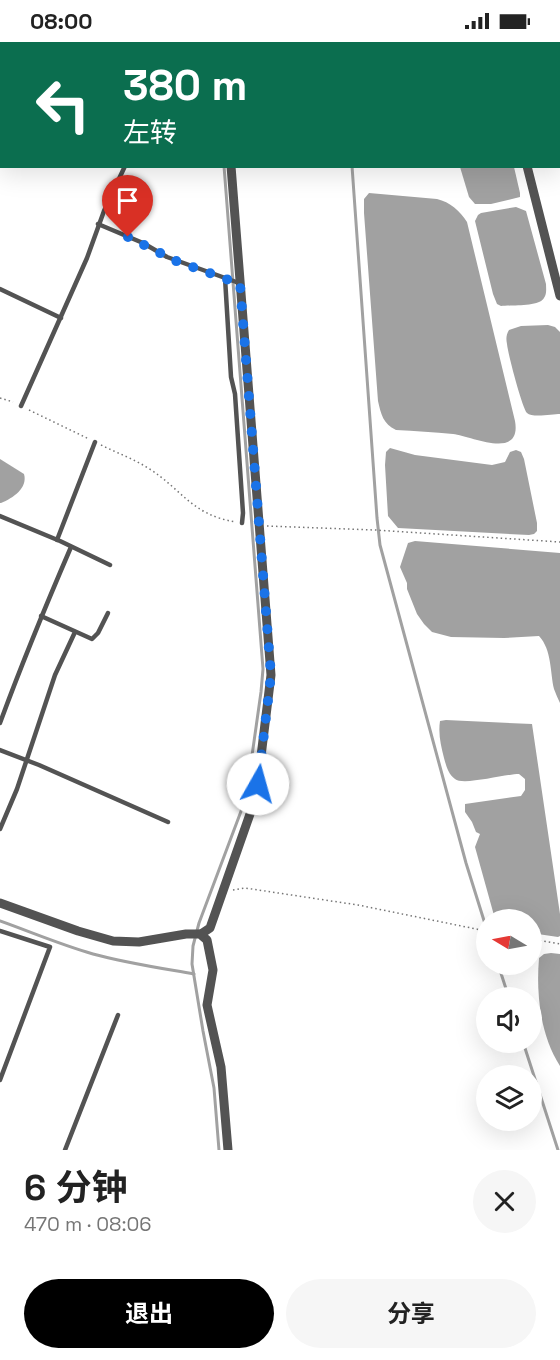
<!DOCTYPE html>
<html lang="zh">
<head>
<meta charset="utf-8">
<style>
	body { margin:0; font-family:"Space Grotesk","Noto Sans SC",sans-serif; background:#f6f6f6; color:#222; height:100vh; display:flex; flex-direction:column; font-size:22px; white-space:nowrap }
	* { box-sizing:border-box; margin:0 }
	p { font-size:20px; color:#767676 }
	.icon { flex:none; width:33px; height:33px; fill:none; stroke:currentColor; stroke-width:2; stroke-linecap:round; stroke-linejoin:round }
	.map { position:relative; height:1108px; overflow:hidden }
	.sheet { display:flex; flex-direction:column; background:#fff; flex:1 }
	.sheet>* { flex:none }
	.banner { position:absolute; left:0px; top:0px; width:561px; height:126px; box-shadow:0 6px 24px #0002; background:#0b6e4f; color:#fff; overflow:hidden }
	.needle { width:39px; rotate:280deg }
	.buttons { position:absolute; left:476px; top:867px; display:grid; gap:12px }
	.buttons a { display:grid; place-items:center; width:66px; height:66px; border-radius:50%; background:#fff; box-shadow:0 6px 24px #0002; font-size:30px }
	.pin { position:absolute; display:grid; place-items:center; width:51px; height:51px; color:#fff; margin:-62px -26px; border-radius:50% 50% 50% 0; rotate:-45deg; box-shadow:0 0 6px #0007 }
	.pin .icon { rotate:45deg }
	.me { position:absolute; width:66px; margin:-33px; rotate:7deg; stroke-linejoin:round; filter:drop-shadow(0 0 4px #0008) }
	.turn { display:flex; align-items:center; gap:21px; height:126px; padding:0 24px; font-size:27px }
	.turn .icon { width:78px; height:78px; stroke-width:2.5 }
	.turn b { display:block; font-size:42px; line-height:51px }
	.round { display:grid; place-items:center; flex:none; width:63px; height:63px; border-radius:32px; background:#f6f6f6 }
	.headline { display:flex; align-items:center; justify-content:space-between; height:102px; padding:0 24px }
	h1 { font-size:36px; font-weight:700; line-height:45px }
	.cta { display:flex; gap:12px; margin-top:auto; padding:12px 24px }
	.cta a { flex:1; height:69px; border-radius:36px; background:#000; color:#fff; font-size:24px; font-weight:700; line-height:69px; text-align:center }
	.cta a+a { background:#f6f6f6; color:#222 }
	.status { display:flex; justify-content:space-between; align-items:center; height:42px; padding:0 30px; background:#fff; direction:ltr }
	.status svg { height:16px; fill:currentColor }
	.map>svg:first-child { display:block }
	.water { fill:#a1a1a1 }
	.lines { fill:none; stroke-linecap:round; stroke-linejoin:round }
	.stream { stroke:#a1a1a1; stroke-width:3 }
	.river { stroke:#a1a1a1; stroke-width:16 }
	.path { stroke:#757575; stroke-width:1.5; stroke-dasharray:1.5 3; stroke-linecap:butt }
	.lane { stroke:#535353; stroke-width:4.5 }
	.street { stroke:#535353; stroke-width:9 }
	.secondary { stroke:#202020; stroke-width:12 }
	.route { stroke:#1a73e8; stroke-width:10; stroke-dasharray:0 18 }
</style>
</head>
<body>
<div class="status"><b>08:00</b><svg viewBox="0 0 49 12"><path d="M0 12V9h3v3zM5 12V6h3v6zM10 12V3h3v9zM15 12V0h3v12zM26 1h20v11H26zM47 4h2v5h-2z"/></svg></div>
<div class="map">
<svg width="560" height="1108" viewBox="0 0 560 1108">
	<rect width="100%" height="100%" fill="#fff"/>
	<g class="water">
		<polygon points="460,125 514,125 520,151 520,155 491,162 475,162 469,155"/>
		<path d="M369,151L437,157C450,160 460,169 467,180L515,379C522,419 471,394 453,392C434,390 415,389 396,388C383,382 381,372 378,359L364,171V157Z"/>
		<path d="M516,165L526,169L546,242C546,246 547,252 544,256C539,265 511,263 501,264L497,262L493,252L475,179L478,173L481,171Z"/>
		<path d="M548,283L555,285L560,290V372C553,372 532,376 527,371C522,365 508,312 507,302C506,297 506,293 509,288L521,284Z"/>
		<polygon points="390,406 415,413 492,423 505,420 510,410 516,408 521,410 524,417 537,481 537,489 534,492 529,493 398,486 388,474 385,423 386,410"/>
		<path d="M0,417L24,432C28,446 13,456 1,461H0Z"/>
		<path d="M415,499L560,511V661C558,657 556,652 554,647C550,630 552,608 539,594L504,596L451,595L432,590L424,582L417,572L407,547V541L400,525L408,501Z"/>
		<path d="M446,678L532,682L560,872V894L558,895L531,891V878L495,877L475,805L480,792L476,790L472,780L465,770V762L521,754L525,748V737L519,732C505,732 463,744 455,737C448,732 446,723 444,716C441,704 438,692 440,679Z"/>
		<path d="M551,911L560,912V1024C540,993 536,951 539,916L544,912Z"/>
	</g>
	<g class="lines">
		<g class="stream">
			<polyline points="213,0 213,2"/>
			<polyline points="344,0 344,2"/>
			<polyline points="352,124 377,476 380,503 466,821 486,885"/>
			<path d="M0,879C31,890 61,903 93,912C126,921 160,926 194,932"/>
			<polyline points="498,922 509,956"/>
			<polyline points="523,1000 558,1108"/>
			<polyline points="219,1108 214,1046 203,989 192,922 193,904 199,881 246,756 261,650 263,627 224,124"/>
		</g>
		<g class="river">
			<polyline points="531,0 531,2"/>
			<polyline points="560,110 560,112"/>
		</g>
		<g class="path">
			<polyline points="0,356 13,360"/>
			<polyline points="29,368 89,397"/>
			<path d="M101,403C117,411 134,417 148,426C182,447 191,473 236,480"/>
			<polyline points="267,484 375,488 560,500"/>
			<polyline points="233,848 245,846 358,863 486,889"/>
			<polyline points="531,897 560,902"/>
		</g>
		<g class="lane">
			<polyline points="85,0 88,2"/>
			<polyline points="98,182 143,201 167,215 239,241"/>
			<polyline points="225,236 231,335 235,352 243,471 242,481"/>
			<polyline points="0,247 61,276"/>
			<polyline points="21,364 87,216 104,169 125,124"/>
			<polyline points="0,474 60,499 110,523"/>
			<polyline points="57,498 95,400"/>
			<polyline points="41,574 92,597 98,591 108,571"/>
			<path d="M0,681C22,621 46,563 71,505"/>
			<polyline points="0,708 39,723 168,780"/>
			<polyline points="0,787 17,747 55,633 75,590"/>
			<polyline points="0,889 50,905 0,1038"/>
			<polyline points="65,1108 118,973"/>
		</g>
		<g class="street">
			<polyline points="221,0 221,2"/>
			<polyline points="493,0 493,2"/>
			<polyline points="527,124 560,254"/>
			<polyline points="0,861 78,889 113,899 139,900 186,892 200,892 207,898 213,928 207,963 221,1025 228,1108"/>
			<polyline points="201,892 210,886 256,755 271,633 231,124"/>
		</g>
		<g class="secondary">
			<polyline points="13,2 13,0"/>
			<polyline points="0,97 2,86"/>
		</g>
	</g>
	<g class="lines">
		<polyline class="route" points="128,195 176,219 240,242 271,633 258,742"/>
	</g>
</svg>
<div class="buttons">
<a><svg class="needle" viewBox="-14 -14 28 28"><path d="M0-13l5 13h-10z" fill="#e53935"/><path d="M0 13l5-13h-10z" fill="#767676"/></svg></a>
<a><svg class="icon" aria-label="sound" viewBox="0 0 24 24"><path d="M4 9h4l5-4v14l-5-4H4zM17 9q2 3 0 6"/></svg></a>
<a><svg class="icon" aria-label="layers" viewBox="0 0 24 24"><path d="M12 4l9 5-9 5-9-5zM3 14l9 5 9-5"/></svg></a>
</div>
<div class="pin" style="left:128px;top:195px;background:#d93025"><svg class="icon" aria-label="arrive" viewBox="0 0 24 24"><path d="M6 21V4h12l-3 4 3 4H6"/></svg></div>
<svg class="me" style="left:258px;top:742px" viewBox="-20 -20 40 40"><circle r="19" fill="#fff"/><path d="M0-13L10 11 0 6-10 11z" fill="#1a73e8"/></svg>
<div class="banner">
<div class="turn"><svg class="icon" aria-label="left" viewBox="0 0 24 24"><path d="M17 20v-9H6M10 6l-5 5 5 5"/></svg><div><b>380 m</b>左转</div></div>
</div>
</div>
<section class="sheet">
<div class="headline"><div><h1>6 分钟</h1><p>470 m · 08:06</p></div><a class="round"><svg class="icon" aria-label="close" viewBox="0 0 24 24"><path d="M6 6l12 12M18 6L6 18"/></svg></a></div>
<div class="cta"><a>退出</a><a>分享</a></div>
</section>
</body>
</html>
